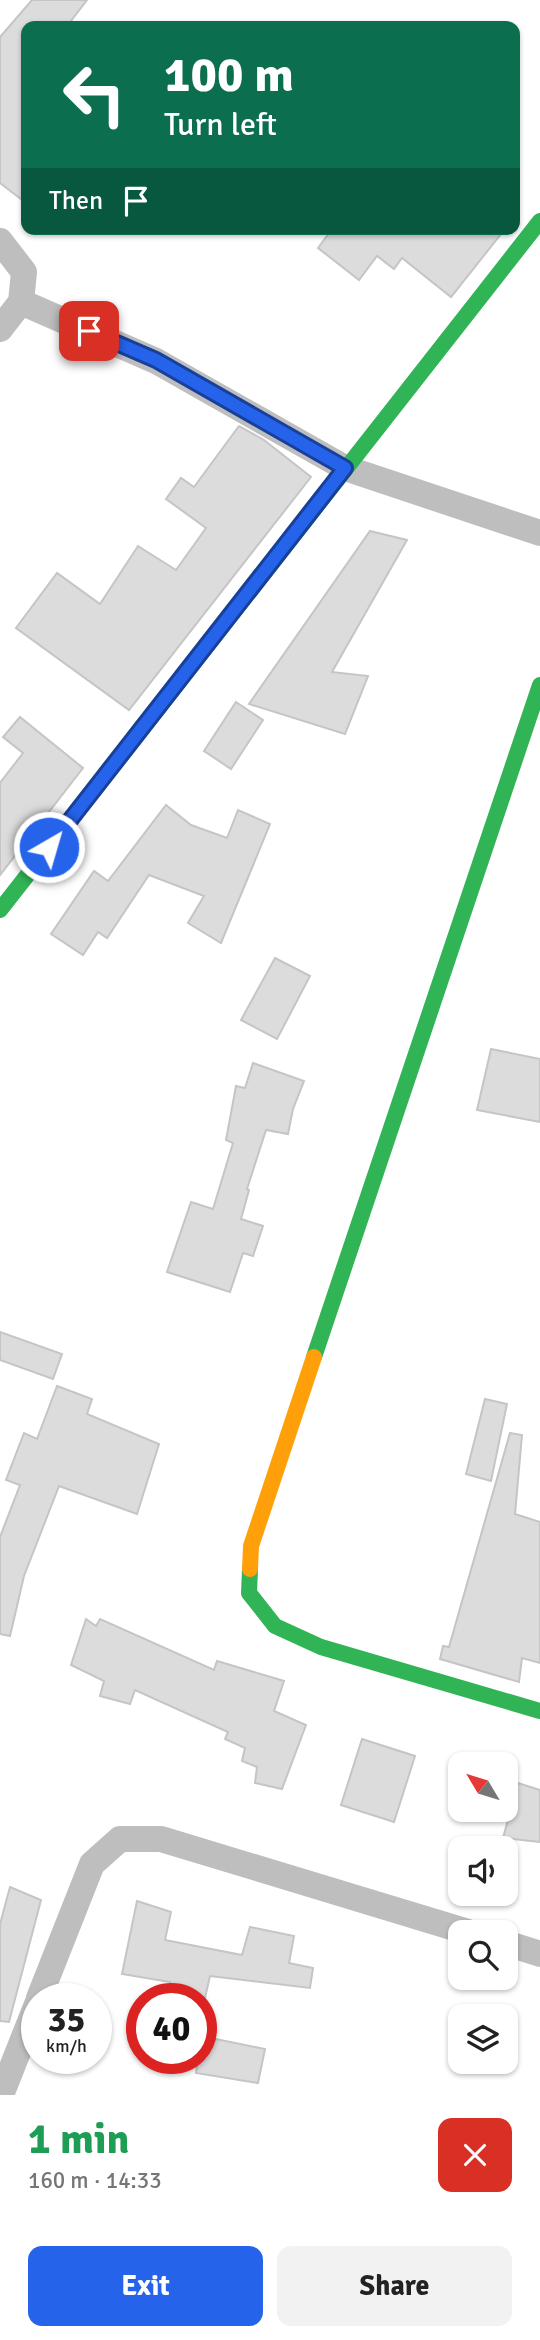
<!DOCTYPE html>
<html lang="en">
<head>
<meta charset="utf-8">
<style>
	body { margin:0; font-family:Signika,sans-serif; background:#f2f2f2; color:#222; height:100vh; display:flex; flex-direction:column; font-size:26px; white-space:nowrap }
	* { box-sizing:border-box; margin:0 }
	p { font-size:23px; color:#767676 }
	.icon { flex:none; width:38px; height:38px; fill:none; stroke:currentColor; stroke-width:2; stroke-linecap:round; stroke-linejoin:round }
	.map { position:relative; height:2095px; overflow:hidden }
	.side { display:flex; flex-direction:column; background:#fff; flex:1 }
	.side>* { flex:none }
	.guide { position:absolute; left:21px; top:21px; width:499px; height:214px; border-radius:14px; box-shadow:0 2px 5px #0004; background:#0b6e4f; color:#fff; overflow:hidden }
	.needle { width:46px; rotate:308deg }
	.fabs { position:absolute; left:448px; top:1752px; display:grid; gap:14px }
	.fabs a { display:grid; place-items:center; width:70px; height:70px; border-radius:14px; background:#fff; box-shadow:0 2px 5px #0004; font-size:35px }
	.speed { position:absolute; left:21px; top:1983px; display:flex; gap:14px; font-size:35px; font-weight:700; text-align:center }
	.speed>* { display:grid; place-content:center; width:91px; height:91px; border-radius:50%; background:#fff; box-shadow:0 2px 5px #0004; line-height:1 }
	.speed small { font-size:18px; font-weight:400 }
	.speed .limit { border:10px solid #d22; background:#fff; color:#111 }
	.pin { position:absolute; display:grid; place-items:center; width:60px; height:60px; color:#fff; margin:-30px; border-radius:14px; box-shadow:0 4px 10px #0006 }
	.me { position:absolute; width:77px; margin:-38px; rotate:38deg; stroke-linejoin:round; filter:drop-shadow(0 0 5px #0008) }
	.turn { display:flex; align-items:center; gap:24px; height:147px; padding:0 28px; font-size:32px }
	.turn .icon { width:91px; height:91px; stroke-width:2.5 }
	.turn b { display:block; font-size:49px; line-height:60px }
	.then { display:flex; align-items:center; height:66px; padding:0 28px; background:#0003; gap:14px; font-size:26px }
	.round { display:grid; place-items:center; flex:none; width:74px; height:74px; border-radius:14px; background:#f2f2f2 }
	.headline { display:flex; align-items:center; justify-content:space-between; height:119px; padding:0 28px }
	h1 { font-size:42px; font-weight:700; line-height:52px; color:#1e9e55 }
	.button { display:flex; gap:14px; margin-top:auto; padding:14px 28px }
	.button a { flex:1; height:80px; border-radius:14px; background:#2563eb; color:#fff; font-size:28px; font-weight:700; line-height:80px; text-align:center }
	.button a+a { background:#f2f2f2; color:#222 }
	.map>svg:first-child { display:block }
	.building { fill:#dcdcdc; stroke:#c5c5c5; stroke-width:2 }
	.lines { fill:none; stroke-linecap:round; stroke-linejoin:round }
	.street { stroke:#bebebe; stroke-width:26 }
	.fast { stroke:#30b455; stroke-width:16 }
	.slow { stroke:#ff9f0a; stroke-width:16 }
	.route-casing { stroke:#184099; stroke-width:18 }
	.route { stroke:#2563eb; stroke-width:12 }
</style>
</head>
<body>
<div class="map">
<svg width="540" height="2095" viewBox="0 0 540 2095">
	<rect width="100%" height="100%" fill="#fff"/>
	<g class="building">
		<polygon points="32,0 87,0 67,26 26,26 26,203 0,183 0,37"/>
		<polygon points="332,229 505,229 451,297 402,258 394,269 377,256 359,280 318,248"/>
		<polygon points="239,426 264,440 311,477 129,710 16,628 57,573 100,604 138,546 176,570 206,528 166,499 181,478 194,487"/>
		<polygon points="370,531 407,540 332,672 368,676 345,734 249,704"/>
		<polygon points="236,702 263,720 231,769 204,751"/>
		<polygon points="20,717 83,768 0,875 0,783 23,753 3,737"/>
		<polygon points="166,805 191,825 227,838 238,810 270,824 221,943 188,923 204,896 149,875 107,938 98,932 83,955 51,934 94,871 108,881"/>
		<polygon points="275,958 310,976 277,1039 241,1020"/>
		<polygon points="491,1049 540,1059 540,1122 477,1110"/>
		<polygon points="253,1063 304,1081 293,1109 288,1134 266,1130 247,1189 249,1190 241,1219 263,1226 253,1256 243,1253 230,1292 167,1272 191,1202 213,1209 233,1143 226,1140 236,1086 245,1088"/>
		<polygon points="0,1332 62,1354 53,1379 0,1360"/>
		<polygon points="57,1386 92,1399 87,1414 159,1444 137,1514 59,1486 24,1576 10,1636 0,1634 0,1537 20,1485 6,1480 24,1433 37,1439"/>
		<polygon points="485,1399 507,1404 491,1481 466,1474"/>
		<polygon points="510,1433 522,1435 515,1514 540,1522 540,1663 522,1658 519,1682 440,1659 443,1646 449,1647"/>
		<polygon points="86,1619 96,1626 100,1619 214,1670 217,1661 284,1681 274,1711 306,1725 282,1789 255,1783 257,1767 242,1761 245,1748 225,1739 228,1732 135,1690 130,1704 100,1696 104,1681 71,1665"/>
		<polygon points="362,1739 415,1756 394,1822 341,1805"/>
		<polygon points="518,1783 540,1790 540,1842 503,1838"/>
		<polygon points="10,1887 41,1900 9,2022 0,2021 0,1924"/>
		<polygon points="137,1901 171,1912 165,1940 242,1955 250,1927 294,1936 289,1963 313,1968 310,1988 210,1976 205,1998 167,1998 170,1982 122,1974"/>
		<polygon points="201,2036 265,2049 258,2083 196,2073 198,2058 201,2058"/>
	</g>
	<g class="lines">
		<g class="street">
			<polyline points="0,241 24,272 21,302 0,329"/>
			<polyline points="21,302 156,361 345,468 540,533"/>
			<polyline points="506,1943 540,1954"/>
			<polyline points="39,1998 92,1864 120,1839 161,1839 468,1932"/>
			<polyline points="1,2095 37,2004"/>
		</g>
		<g class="fast">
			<polyline points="0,910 540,221"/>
			<polyline points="314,1357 540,685"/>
			<polyline points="250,1569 249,1593 275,1626 321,1647 540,1711"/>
		</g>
		<polyline class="slow" points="250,1569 251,1546 314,1357"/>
	</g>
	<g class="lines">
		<g class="route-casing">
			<polyline id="route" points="49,847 345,468 156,360 89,331"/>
		</g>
		<use href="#route" class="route"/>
	</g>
</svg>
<div class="fabs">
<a><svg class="needle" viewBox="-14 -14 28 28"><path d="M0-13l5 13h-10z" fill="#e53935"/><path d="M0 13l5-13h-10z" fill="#767676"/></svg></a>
<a><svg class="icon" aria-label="sound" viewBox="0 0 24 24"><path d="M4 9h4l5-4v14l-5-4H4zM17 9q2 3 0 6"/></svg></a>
<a><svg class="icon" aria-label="search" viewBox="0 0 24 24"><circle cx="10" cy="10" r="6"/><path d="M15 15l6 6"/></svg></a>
<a><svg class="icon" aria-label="layers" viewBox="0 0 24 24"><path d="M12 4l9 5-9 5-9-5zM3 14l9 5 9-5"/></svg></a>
</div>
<div class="speed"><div>35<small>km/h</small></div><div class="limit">40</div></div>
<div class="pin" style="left:89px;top:331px;background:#d93025"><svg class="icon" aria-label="arrive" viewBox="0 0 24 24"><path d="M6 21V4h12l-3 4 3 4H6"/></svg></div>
<svg class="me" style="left:49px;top:847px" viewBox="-20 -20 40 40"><circle r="17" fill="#2563eb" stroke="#fff" stroke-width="3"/><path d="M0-11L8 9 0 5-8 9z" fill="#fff"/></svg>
<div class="guide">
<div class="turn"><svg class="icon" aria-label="left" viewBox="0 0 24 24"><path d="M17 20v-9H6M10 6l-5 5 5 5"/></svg><div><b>100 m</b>Turn left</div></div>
<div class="then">Then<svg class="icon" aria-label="arrive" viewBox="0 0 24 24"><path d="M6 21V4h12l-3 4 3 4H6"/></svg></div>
</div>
</div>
<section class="side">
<div class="headline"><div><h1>1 min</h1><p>160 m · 14:33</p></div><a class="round" style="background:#d93025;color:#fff"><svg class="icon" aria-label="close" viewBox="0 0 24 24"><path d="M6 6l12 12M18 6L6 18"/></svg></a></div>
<div class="button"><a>Exit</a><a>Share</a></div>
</section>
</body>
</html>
